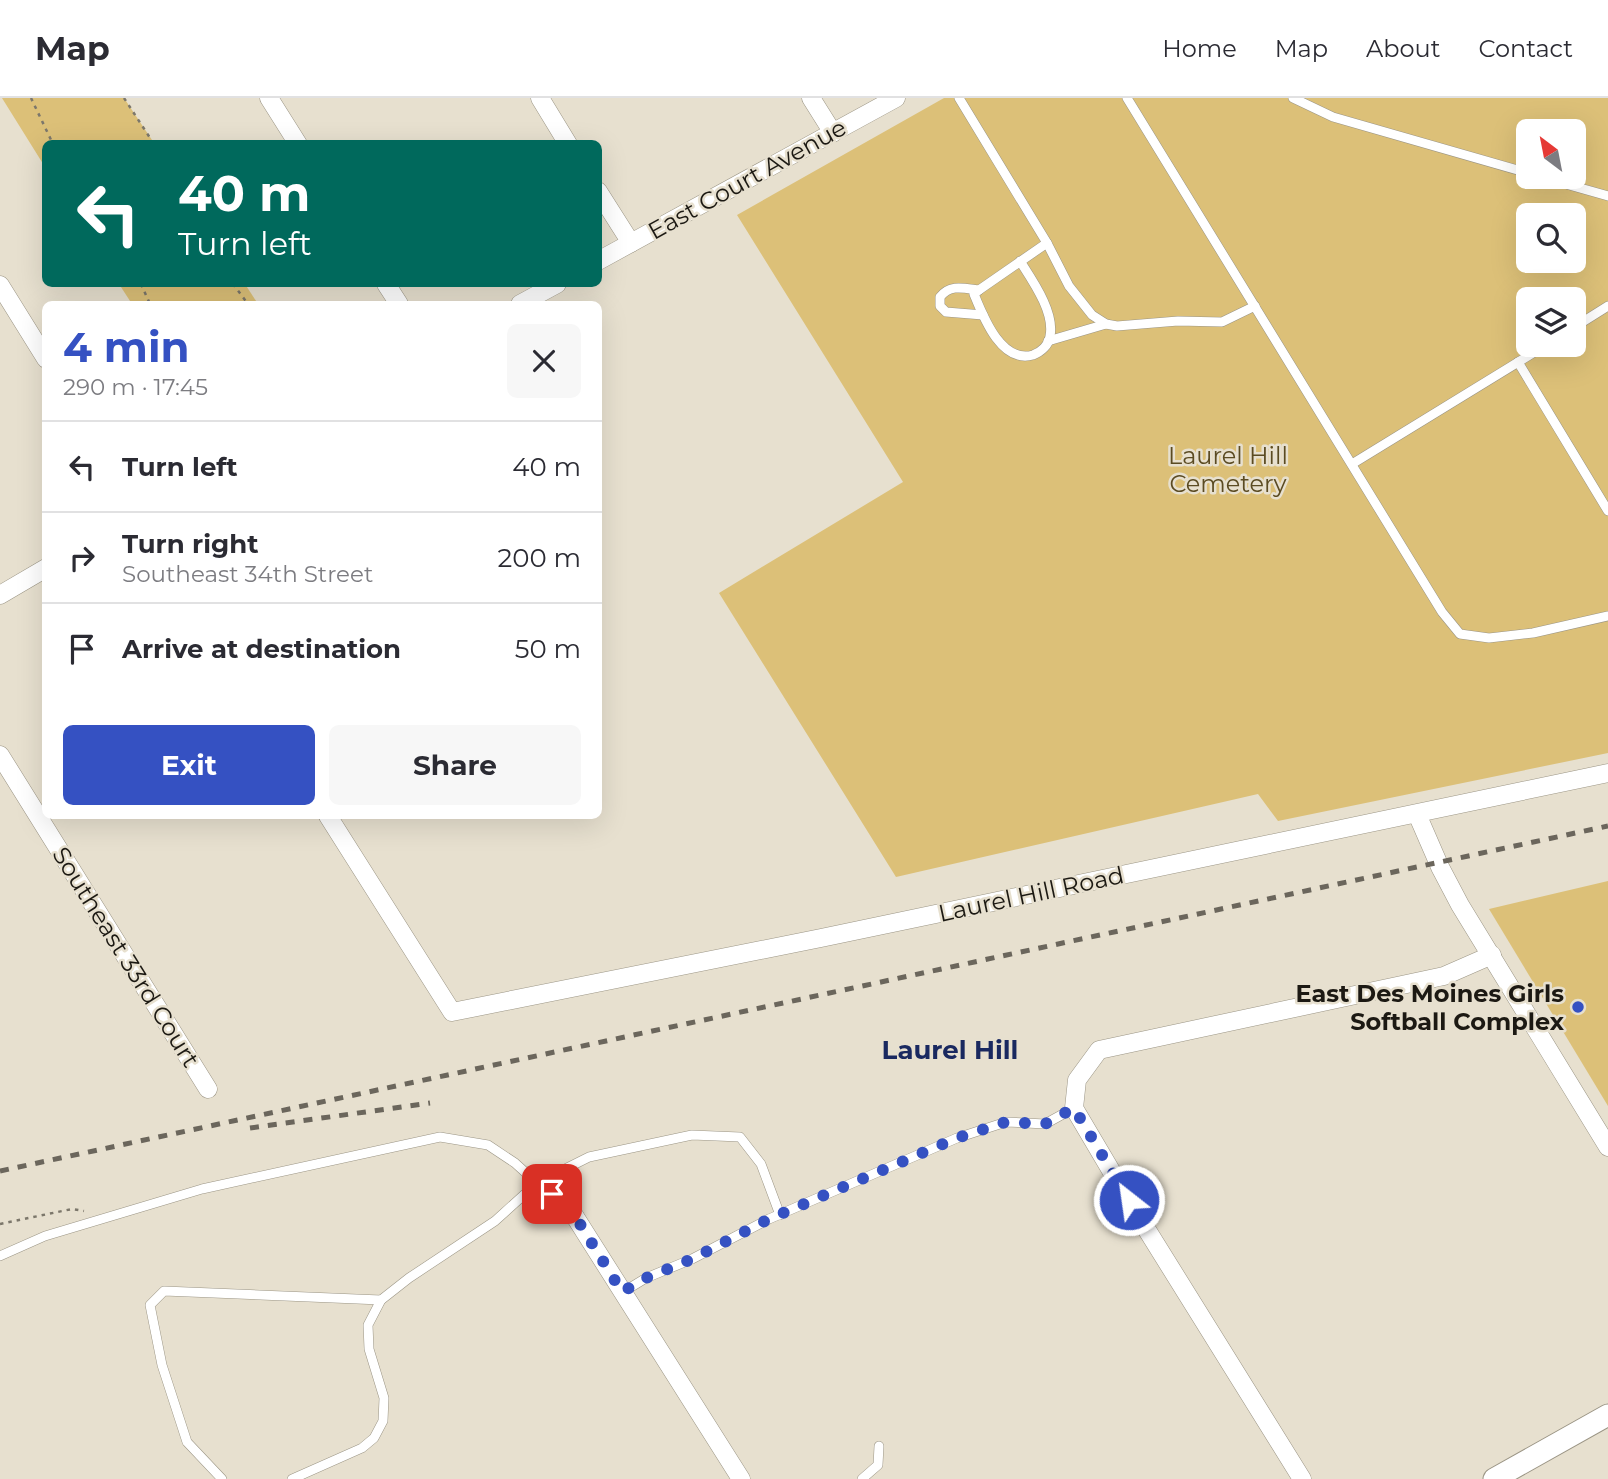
<!DOCTYPE html>
<html lang="en">
<head>
<meta charset="utf-8">
<style>
	body { margin:0; font-family:Montserrat,sans-serif; background:#f7f7f7; color:#2b2b33; height:100vh; display:flex; flex-direction:column; font-size:26px; white-space:nowrap }
	* { box-sizing:border-box; margin:0 }
	p { font-size:23px; color:#7c7c81 }
	.icon { flex:none; width:38px; height:38px; fill:none; stroke:currentColor; stroke-width:2; stroke-linecap:round; stroke-linejoin:round }
	.map { position:relative; flex:1; overflow:hidden }
	.drawer { position:absolute; left:42px; top:203px; width:560px; height:518px; display:flex; flex-direction:column; background:#fff; border-radius:10px; box-shadow:0 7px 28px #0002 }
	.drawer>* { flex:none }
	.hud { position:absolute; left:42px; top:42px; width:560px; height:147px; border-radius:10px; box-shadow:0 7px 28px #0002; background:#00695c; color:#fff; overflow:hidden }
	.needle { width:46px; rotate:328deg }
	.fabs { position:absolute; left:1516px; top:21px; display:grid; gap:14px }
	.fabs a { display:grid; place-items:center; width:70px; height:70px; border-radius:10px; background:#fff; box-shadow:0 7px 28px #0002; font-size:35px }
	.pin { position:absolute; display:grid; place-items:center; width:60px; height:60px; color:#fff; margin:-30px; border-radius:14px; box-shadow:0 4px 10px #0006 }
	.me { position:absolute; width:77px; margin:-38px; rotate:330deg; stroke-linejoin:round; filter:drop-shadow(0 0 5px #0008) }
	.turn { display:flex; align-items:center; gap:24px; height:147px; padding:0 21px; font-size:32px }
	.turn .icon { width:91px; height:91px; stroke-width:2.5 }
	.turn b { display:block; font-size:49px; line-height:60px }
	.round { display:grid; place-items:center; flex:none; width:74px; height:74px; border-radius:10px; background:#f7f7f7 }
	.head { display:flex; align-items:center; justify-content:space-between; height:119px; padding:0 21px }
	h1 { font-size:42px; font-weight:700; line-height:52px; color:#3551c2 }
	.cta { display:flex; gap:14px; margin-top:auto; padding:14px 21px }
	.cta a { flex:1; height:80px; border-radius:10px; background:#3551c2; color:#fff; font-size:28px; font-weight:700; line-height:80px; text-align:center }
	.cta a+a { background:#f7f7f7; color:#2b2b33 }
	ul { padding:0; list-style:none }
	li { display:flex; align-items:center; gap:21px; height:91px; padding:0 21px; border-top:2px solid #e1e1e2 }
	li div { flex:1 }
	li b { display:block; font-size:26px }
	li em { font-style:normal }
	header { display:flex; align-items:center; gap:42px; box-sizing:border-box; height:98px; padding:0 35px; background:#fff; border-bottom:2px solid #e1e1e2 }
	header strong { font-size:33px }
	nav { display:flex; gap:38px; margin-inline-start:auto; font-size:24px }
	.map>svg:first-child { display:block }
	.green { fill:#dcc078; fill-rule:evenodd }
	.lines { fill:none; stroke-linecap:round; stroke-linejoin:round }
	.service-casing { stroke:#9b9585; stroke-width:10 }
	.minor-casing { stroke:#9b9585; stroke-width:19 }
	.tertiary-casing { stroke:#9b9585; stroke-width:23 }
	.path { stroke:#7c776b; stroke-width:2.5; stroke-dasharray:3.5 5; stroke-linecap:butt }
	.service { stroke:#fff; stroke-width:9 }
	.minor { stroke:#fff; stroke-width:18 }
	.tertiary { stroke:#fff; stroke-width:21 }
	.rail { stroke:#6b665c; stroke-width:5; stroke-dasharray:9 9; stroke-linecap:butt }
	.route { stroke:#3551c2; stroke-width:12; stroke-dasharray:0 21.6 }
	.poi-dot { fill:#3551c2; stroke:#e7e0cf; stroke-width:2.5 }
	.labels { text-anchor:middle; dominant-baseline:central; stroke-width:5; stroke-linejoin:round; paint-order:stroke }
	.street-label { font-size:24px; fill:#1c1913; stroke:#e7e0cf }
	.park-label { font-size:24px; fill:#5b4b22; stroke:#e7e0cf }
	.poi-label { font-size:24px; font-weight:bold; fill:#1c1913; stroke:#e7e0cf; text-anchor:end }
	.neighbourhood-label { font-size:26px; font-weight:bold; fill:#1a2960; stroke:#e7e0cf }
</style>
</head>
<body>
<header>
<strong>Map</strong>
<nav><a>Home</a><a>Map</a><a>About</a><a>Contact</a></nav>
</header>
<div class="map">
<svg width="1608" height="1381" viewBox="0 0 1608 1381">
	<rect width="100%" height="100%" fill="#e7e0cf"/>
	<g class="green">
		<polygon points="2,0 124,0 154,45 46,46 45,69"/>
		<path d="M944,0H1608V655L1278,723L1258,696L896,779L719,495L903,384L737,117ZM1528,33H1573V79H1528ZM1528,117H1573V163H1528ZM1528,201H1573V247H1528Z"/>
		<polygon points="119,186 245,186 258,206 132,206"/>
		<polygon points="1608,783 1608,1008 1489,811"/>
	</g>
	<g class="lines">
		<g class="service-casing">
			<g id="service">
				<polyline points="959,0 1047,145 1069,188 1092,217 1106,226 1117,228 1178,223 1222,224 1255,208"/>
				<polyline points="1127,0 1442,514 1460,536 1489,540 1533,535 1608,518"/>
				<polyline points="1293,0 1333,19 1528,75"/>
				<polyline points="1541,79 1608,98"/>
				<path d="M1020,163C1032,182 1055,214 1050,238C1049,247 1041,254 1033,257C1001,266 983,218 974,196L979,192L1047,145"/>
				<path d="M979,192C963,190 950,186 940,199V208L946,214L983,217"/>
				<polyline points="1573,230 1608,208"/>
				<polyline points="1048,243 1106,226"/>
				<polyline points="1518,264 1608,413"/>
				<polyline points="1352,366 1546,247"/>
				<polyline points="0,1158 45,1138 202,1091 440,1039 488,1047 515,1065 537,1085"/>
				<polyline points="623,1194 646,1180 692,1161 769,1121 957,1040 1006,1024 1045,1026 1074,1010"/>
				<polyline points="222,1381 187,1344 162,1267 150,1207 164,1193 381,1202"/>
				<polyline points="292,1381 362,1350 374,1340 383,1323 384,1300 369,1251 368,1227 381,1202 409,1180 495,1123 537,1085 589,1059 692,1037 740,1039 761,1066 780,1117"/>
				<polyline points="862,1381 878,1367 879,1348"/>
			</g>
		</g>
		<g class="minor-casing">
			<g id="minor">
				<polyline points="269,0 298,46"/>
				<polyline points="540,0 568,46"/>
				<polyline points="811,0 833,35"/>
				<polyline points="598,93 631,145"/>
				<polyline points="598,163 896,0"/>
				<polyline points="386,186 399,206"/>
				<polyline points="0,187 46,261"/>
				<polyline points="520,206 557,186"/>
				<polyline points="0,497 46,470"/>
				<polyline points="0,657 208,991"/>
				<polyline points="1417,716 1440,769 1460,807 1608,1049"/>
				<polyline points="328,718 452,914 821,840 1608,675"/>
				<polyline points="537,1085 567,1106 741,1381"/>
				<polyline points="1302,1381 1129,1103 1074,1010 1077,982 1099,952 1444,878 1492,857"/>
			</g>
		</g>
		<g class="tertiary-casing">
			<polyline id="tertiary" points="1494,1381 1608,1317"/>
		</g>
		<g class="path">
			<polyline points="31,0 53,46"/>
			<polyline points="124,0 154,46"/>
			<polyline points="141,186 150,206"/>
			<polyline points="233,186 248,206"/>
			<polyline points="0,1126 72,1111 84,1113"/>
		</g>
		<use href="#service" class="service"/>
		<use href="#minor" class="minor"/>
		<use href="#tertiary" class="tertiary"/>
		<g class="rail">
			<polyline points="250,1030 430,1005"/>
			<polyline points="0,1073 1608,728"/>
		</g>
	</g>
	<g class="lines">
		<polyline class="route" points="552,1096 567,1105 622,1194 646,1180 692,1161 769,1121 957,1040 1006,1024 1045,1026 1074,1010 1129,1102"/>
	</g>
	<circle class="poi-dot" cx="1578" cy="909" r="7"/>
	<g class="labels">
		<g class="street-label">
			<text transform="translate(747 81) rotate(-29)">East Court Avenue</text>
			<text transform="translate(1031 796) rotate(-12)">Laurel Hill Road</text>
			<text transform="translate(126 859) rotate(58)">Southeast 33rd Court</text>
		</g>
		<g class="park-label">
			<text x="1228" y="357">Laurel Hill<tspan x="1228" dy="28">Cemetery</tspan></text>
		</g>
		<g class="poi-label">
			<text x="1564" y="895">East Des Moines Girls<tspan x="1564" dy="28">Softball Complex</tspan></text>
		</g>
		<g class="neighbourhood-label">
			<text x="950" y="952">Laurel Hill</text>
		</g>
	</g>
</svg>
<div class="fabs">
<a><svg class="needle" viewBox="-14 -14 28 28"><path d="M0-13l5 13h-10z" fill="#e53935"/><path d="M0 13l5-13h-10z" fill="#7c7c81"/></svg></a>
<a><svg class="icon" aria-label="search" viewBox="0 0 24 24"><circle cx="10" cy="10" r="6"/><path d="M15 15l6 6"/></svg></a>
<a><svg class="icon" aria-label="layers" viewBox="0 0 24 24"><path d="M12 4l9 5-9 5-9-5zM3 14l9 5 9-5"/></svg></a>
</div>
<div class="pin" style="left:552px;top:1096px;background:#d93025"><svg class="icon" aria-label="arrive" viewBox="0 0 24 24"><path d="M6 21V4h12l-3 4 3 4H6"/></svg></div>
<svg class="me" style="left:1129px;top:1102px" viewBox="-20 -20 40 40"><circle r="17" fill="#3551c2" stroke="#fff" stroke-width="3"/><path d="M0-11L8 9 0 5-8 9z" fill="#fff"/></svg>
<div class="hud">
<div class="turn"><svg class="icon" aria-label="left" viewBox="0 0 24 24"><path d="M17 20v-9H6M10 6l-5 5 5 5"/></svg><div><b>40 m</b>Turn left</div></div>
</div>
<section class="drawer">
<div class="head"><div><h1>4 min</h1><p>290 m · 17:45</p></div><a class="round"><svg class="icon" aria-label="close" viewBox="0 0 24 24"><path d="M6 6l12 12M18 6L6 18"/></svg></a></div>
<ul>
<li><svg class="icon" aria-label="left" viewBox="0 0 24 24"><path d="M17 20v-9H6M10 6l-5 5 5 5"/></svg><div><b>Turn left</b></div><em>40 m</em></li>
<li><svg class="icon" aria-label="right" viewBox="0 0 24 24"><path d="M7 20v-9h11M14 6l5 5-5 5"/></svg><div><b>Turn right</b><p>Southeast 34th Street</p></div><em>200 m</em></li>
<li><svg class="icon" aria-label="arrive" viewBox="0 0 24 24"><path d="M6 21V4h12l-3 4 3 4H6"/></svg><div><b>Arrive at destination</b></div><em>50 m</em></li>
</ul>
<div class="cta"><a>Exit</a><a>Share</a></div>
</section>
</div>
</body>
</html>
